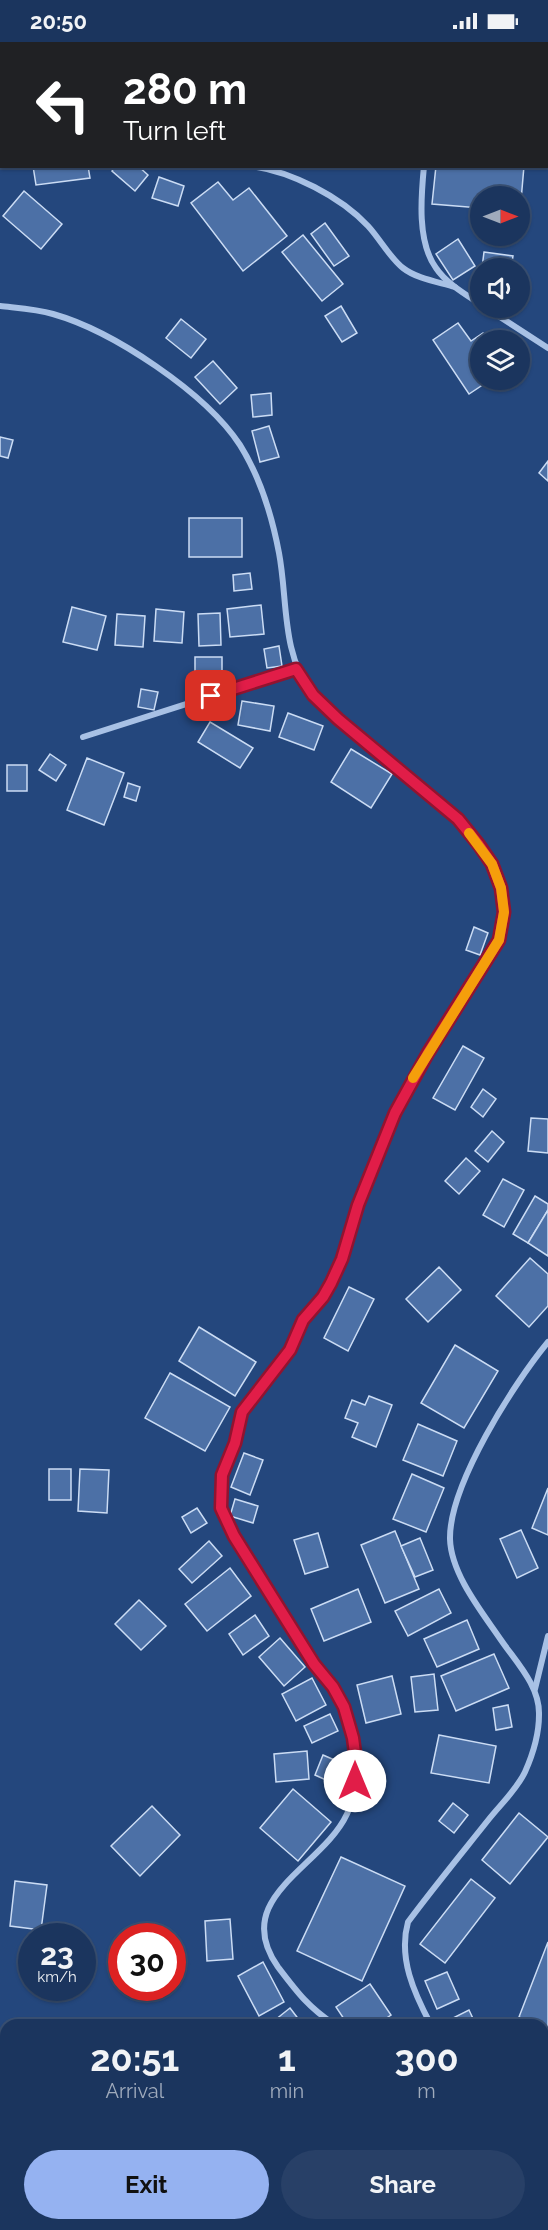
<!DOCTYPE html>
<html lang="en">
<head>
<meta charset="utf-8">
<style>
	body { margin:0; font-family:Raleway,sans-serif; background:#284067; color:#f1f3f6; height:100vh; display:flex; flex-direction:column; font-size:22px; white-space:nowrap }
	* { box-sizing:border-box; margin:0 }
	p { font-size:20px; color:#a0abbc }
	.icon { flex:none; width:33px; height:33px; fill:none; stroke:currentColor; stroke-width:2; stroke-linecap:round; stroke-linejoin:round }
	.map { position:relative; flex:1; overflow:hidden }
	.sheet { position:absolute; left:0px; top:1977px; width:549px; height:212px; display:flex; flex-direction:column; background:#1b355e; border-radius:18px 18px 0 0; box-shadow:0 2px 4px #0004,0 0 0 2px #395073 }
	.sheet>* { flex:none }
	.top-card { position:absolute; left:0px; top:0px; width:549px; height:126px; box-shadow:0 2px 4px #0004,0 0 0 2px #395073; background:#202124; color:#fff; overflow:hidden }
	.needle { width:39px; rotate:90deg }
	.fabs { position:absolute; left:470px; top:144px; display:grid; gap:12px }
	.fabs a { display:grid; place-items:center; width:60px; height:60px; border-radius:50%; background:#1b355e; box-shadow:0 2px 4px #0004,0 0 0 2px #395073; font-size:30px }
	.speed { position:absolute; left:18px; top:1881px; display:flex; gap:12px; font-size:30px; font-weight:700; text-align:center }
	.speed>* { display:grid; place-content:center; width:78px; height:78px; border-radius:50%; background:#1b355e; box-shadow:0 2px 4px #0004,0 0 0 2px #395073; line-height:1 }
	.speed small { font-size:15px; font-weight:400 }
	.speed .limit { border:9px solid #d22; background:#fff; color:#111 }
	.pin { position:absolute; display:grid; place-items:center; width:51px; height:51px; color:#fff; margin:-26px; border-radius:12px; box-shadow:0 3px 9px #0006 }
	.me { position:absolute; width:66px; margin:-33px; rotate:0deg; stroke-linejoin:round; filter:drop-shadow(0 0 4px #0008) }
	.turn { display:flex; align-items:center; gap:21px; height:126px; padding:0 24px; font-size:27px }
	.turn .icon { width:78px; height:78px; stroke-width:2.5 }
	.turn b { display:block; font-size:42px; line-height:51px }
	.eta { display:flex; justify-content:space-evenly; align-items:center; height:102px; text-align:center }
	.eta b { font-size:36px; font-weight:700; line-height:42px }
	.button { display:flex; gap:12px; margin-top:auto; padding:12px 24px }
	.button a { flex:1; height:69px; border-radius:36px; background:#95b2f1; color:#111; font-size:24px; font-weight:700; line-height:69px; text-align:center }
	.button a+a { background:#284067; color:#f1f3f6 }
	.status { display:flex; justify-content:space-between; align-items:center; height:42px; padding:0 30px; background:#1b355e; direction:ltr }
	.status svg { height:16px; fill:currentColor }
	.map>svg:first-child { display:block }
	.building { fill:#4c70a6; stroke:#cbdcf4; stroke-width:1.5 }
	.lines { fill:none; stroke-linecap:round; stroke-linejoin:round }
	.street { stroke:#a8c1e5; stroke-width:6 }
	.route-casing { stroke:#92132f; stroke-width:15 }
	.route { stroke:#e11d48; stroke-width:10 }
	.slow { stroke:#f59e0b; stroke-width:10 }
</style>
</head>
<body>
<div class="status"><b>20:50</b><svg viewBox="0 0 49 12"><path d="M0 12V9h3v3zM5 12V6h3v6zM10 12V3h3v9zM15 12V0h3v12zM26 1h20v11H26zM47 4h2v5h-2z"/></svg></div>
<div class="map">
<svg width="548" height="2188" viewBox="0 0 548 2188">
	<rect width="100%" height="100%" fill="#24477d"/>
	<g class="building">
		<polygon points="33,124 88,124 90,136 36,143"/>
		<polygon points="115,124 138,124 148,133 135,149 112,129"/>
		<polygon points="436,124 524,124 520,170 519,154 480,154 480,166 432,162"/>
		<polygon points="159,135 184,144 178,164 152,156"/>
		<polygon points="218,140 233,158 249,146 287,194 243,229 191,161"/>
		<polygon points="24,149 62,182 41,207 3,174"/>
		<polygon points="325,181 349,214 334,224 311,192"/>
		<polygon points="303,193 343,242 322,259 282,210"/>
		<polygon points="458,197 475,224 453,238 436,212"/>
		<polygon points="484,210 513,214 511,226 482,226"/>
		<polygon points="341,264 357,291 342,300 325,274"/>
		<polygon points="181,277 206,297 191,316 166,296"/>
		<polygon points="458,281 471,299 483,291 488,298 480,298 480,338 490,338 469,352 433,298"/>
		<polygon points="213,319 237,346 220,362 195,335"/>
		<polygon points="271,351 272,373 253,375 251,353"/>
		<polygon points="269,384 279,415 260,420 252,389"/>
		<polygon points="0,395 13,398 8,416 0,414"/>
		<polygon points="548,419 548,439 539,431"/>
		<rect x="189" y="476" width="53" height="39"/>
		<polygon points="250,531 252,547 234,549 233,533"/>
		<polygon points="261,563 264,592 230,595 227,567"/>
		<polygon points="72,565 106,574 97,608 63,600"/>
		<polygon points="156,567 184,570 182,601 154,599"/>
		<polygon points="220,571 221,603 199,604 198,572"/>
		<polygon points="117,572 145,574 143,605 115,603"/>
		<polygon points="279,604 282,624 267,626 264,607"/>
		<rect x="195" y="615" width="27" height="29"/>
		<polygon points="141,647 158,650 154,668 138,665"/>
		<polygon points="242,659 274,664 270,689 238,683"/>
		<polygon points="288,671 323,684 314,708 279,695"/>
		<polygon points="210,680 253,706 240,726 198,700"/>
		<polygon points="351,707 392,732 371,766 331,740"/>
		<polygon points="50,712 66,723 56,739 39,728"/>
		<polygon points="87,716 124,731 104,783 67,768"/>
		<rect x="7" y="723" width="20" height="26"/>
		<polygon points="128,741 140,745 136,759 124,755"/>
		<polygon points="474,885 488,891 480,913 466,908"/>
		<polygon points="463,1004 484,1016 455,1068 433,1056"/>
		<polygon points="483,1047 496,1057 483,1075 471,1065"/>
		<polygon points="531,1076 548,1077 548,1111 528,1109"/>
		<polygon points="492,1089 504,1100 488,1120 475,1109"/>
		<polygon points="466,1116 480,1129 459,1152 445,1139"/>
		<polygon points="503,1137 524,1148 504,1185 483,1173"/>
		<polygon points="535,1154 548,1162 548,1168 528,1201 513,1192"/>
		<polygon points="548,1168 548,1214 528,1201"/>
		<polygon points="530,1216 548,1232 548,1264 529,1285 496,1254"/>
		<polygon points="439,1225 461,1248 428,1280 406,1257"/>
		<polygon points="349,1245 374,1257 348,1309 324,1296"/>
		<polygon points="199,1285 256,1320 235,1354 179,1319"/>
		<polygon points="455,1303 498,1329 464,1386 421,1361"/>
		<polygon points="170,1331 230,1365 205,1409 145,1376"/>
		<polygon points="369,1354 392,1363 376,1405 352,1395 358,1381 345,1376 352,1358 365,1363"/>
		<polygon points="418,1382 457,1399 443,1434 403,1418"/>
		<polygon points="244,1411 263,1418 250,1453 231,1445"/>
		<rect x="49" y="1427" width="22" height="31"/>
		<polygon points="80,1427 109,1428 107,1471 78,1469"/>
		<polygon points="412,1432 444,1446 426,1490 393,1477"/>
		<polygon points="548,1446 548,1493 532,1486"/>
		<polygon points="235,1457 258,1464 253,1481 230,1474"/>
		<polygon points="197,1466 207,1481 191,1491 182,1475"/>
		<polygon points="521,1488 538,1526 517,1536 500,1497"/>
		<polygon points="395,1489 419,1547 385,1561 361,1503"/>
		<polygon points="318,1491 328,1525 305,1532 294,1498"/>
		<polygon points="420,1496 433,1528 415,1535 401,1504"/>
		<polygon points="209,1499 222,1514 192,1541 179,1527"/>
		<polygon points="230,1526 251,1554 207,1589 185,1562"/>
		<polygon points="358,1547 371,1580 324,1599 311,1567"/>
		<polygon points="439,1547 451,1571 408,1594 395,1569"/>
		<polygon points="139,1558 166,1584 141,1608 115,1582"/>
		<polygon points="255,1573 269,1594 243,1613 229,1592"/>
		<polygon points="467,1578 479,1607 437,1625 424,1597"/>
		<polygon points="280,1596 305,1625 284,1644 259,1615"/>
		<polygon points="494,1612 509,1646 456,1669 441,1634"/>
		<polygon points="434,1632 438,1668 415,1670 411,1635"/>
		<polygon points="392,1634 401,1672 366,1681 357,1643"/>
		<polygon points="312,1636 326,1663 296,1679 282,1652"/>
		<polygon points="508,1663 512,1685 496,1688 493,1666"/>
		<polygon points="330,1672 338,1689 312,1701 304,1684"/>
		<polygon points="439,1693 496,1704 489,1741 431,1731"/>
		<polygon points="307,1709 309,1737 276,1740 274,1712"/>
		<polygon points="323,1713 346,1723 337,1743 315,1733"/>
		<polygon points="293,1747 331,1780 298,1819 260,1786"/>
		<polygon points="453,1761 468,1773 454,1791 439,1779"/>
		<polygon points="152,1764 180,1793 140,1834 111,1804"/>
		<polygon points="519,1771 548,1795 510,1842 482,1818"/>
		<polygon points="341,1815 405,1844 362,1939 297,1909"/>
		<polygon points="471,1837 495,1856 445,1921 420,1902"/>
		<polygon points="15,1839 47,1843 41,1888 10,1884"/>
		<polygon points="230,1877 233,1917 207,1919 205,1879"/>
		<polygon points="548,1900 548,1986 519,1975"/>
		<polygon points="263,1920 284,1960 259,1974 238,1934"/>
		<polygon points="447,1930 459,1957 437,1967 425,1939"/>
		<polygon points="370,1942 391,1973 376,1983 348,1983 336,1965"/>
		<polygon points="290,1966 303,1983 271,1983 270,1982"/>
		<polygon points="469,1968 476,1983 444,1983 443,1981"/>
		<rect x="543" y="2038" width="5" height="29"/>
		<polygon points="543,2109 548,2121 548,2147 543,2149"/>
		<polygon points="543,2171 548,2171 548,2188 535,2188 535,2182 543,2182"/>
		<rect x="412" y="2182" width="26" height="6"/>
	</g>
	<g class="lines">
		<g class="street">
			<polyline points="424,0 424,2"/>
			<path d="M251,124C291,129 341,155 368,184C380,197 390,216 403,226C417,237 439,240 455,245"/>
			<path d="M424,124C421,155 417,200 436,226C446,241 465,252 480,262"/>
			<path d="M0,264C17,266 36,267 53,272C113,289 206,351 240,403C260,435 272,474 279,511C288,558 281,611 312,651C366,720 530,787 500,894C495,910 480,925 471,939C447,975 424,1013 404,1052C385,1087 370,1128 358,1166C352,1183 349,1201 342,1217C334,1240 320,1256 306,1276C298,1286 296,1299 289,1310C275,1331 252,1348 242,1371C238,1380 238,1392 235,1401C224,1430 215,1452 228,1482C241,1507 257,1531 273,1556C286,1577 299,1600 314,1621C331,1646 348,1665 354,1697C358,1721 358,1749 347,1772C322,1826 229,1855 278,1925C297,1950 308,1965 335,1983"/>
			<polyline points="486,266 548,306"/>
			<polyline points="83,695 296,627"/>
			<polyline points="535,1647 548,1594"/>
			<path d="M431,1983C414,1951 398,1916 408,1880C434,1845 462,1811 489,1777C501,1762 517,1747 525,1730C533,1712 539,1691 539,1673C540,1644 516,1620 501,1598C482,1570 451,1532 450,1497C449,1443 514,1341 548,1300"/>
			<polyline points="505,2182 507,2188"/>
		</g>
	</g>
	<g class="lines">
		<g class="route-casing">
			<polyline id="route" points="211,654 296,627 313,653 338,677 458,777 479,803 492,822 501,846 504,870 499,898 428,1011 395,1071 358,1163 342,1217 331,1241 323,1255 303,1278 290,1308 242,1370 235,1401 222,1433 221,1466 234,1494 314,1622 333,1645 344,1665 353,1696 357,1726 355,1739"/>
		</g>
		<use href="#route" class="route"/>
		<polyline class="slow" points="413,1036 499,898 504,870 501,846 492,822 469,791"/>
	</g>
</svg>
<div class="fabs">
<a><svg class="needle" viewBox="-14 -14 28 28"><path d="M0-13l5 13h-10z" fill="#e53935"/><path d="M0 13l5-13h-10z" fill="#a0abbc"/></svg></a>
<a><svg class="icon" aria-label="sound" viewBox="0 0 24 24"><path d="M4 9h4l5-4v14l-5-4H4zM17 9q2 3 0 6"/></svg></a>
<a><svg class="icon" aria-label="layers" viewBox="0 0 24 24"><path d="M12 4l9 5-9 5-9-5zM3 14l9 5 9-5"/></svg></a>
</div>
<div class="speed"><div>23<small>km/h</small></div><div class="limit">30</div></div>
<div class="pin" style="left:211px;top:654px;background:#d93025"><svg class="icon" aria-label="arrive" viewBox="0 0 24 24"><path d="M6 21V4h12l-3 4 3 4H6"/></svg></div>
<svg class="me" style="left:355px;top:1739px" viewBox="-20 -20 40 40"><circle r="19" fill="#fff"/><path d="M0-13L10 11 0 6-10 11z" fill="#e11d48"/></svg>
<div class="top-card">
<div class="turn"><svg class="icon" aria-label="left" viewBox="0 0 24 24"><path d="M17 20v-9H6M10 6l-5 5 5 5"/></svg><div><b>280 m</b>Turn left</div></div>
</div>
<section class="sheet">
<div class="eta">
<div><b>20:51</b><p>Arrival</p></div>
<div><b>1</b><p>min</p></div>
<div><b>300</b><p>m</p></div>
</div>
<div class="button"><a>Exit</a><a>Share</a></div>
</section>
</div>
</body>
</html>
